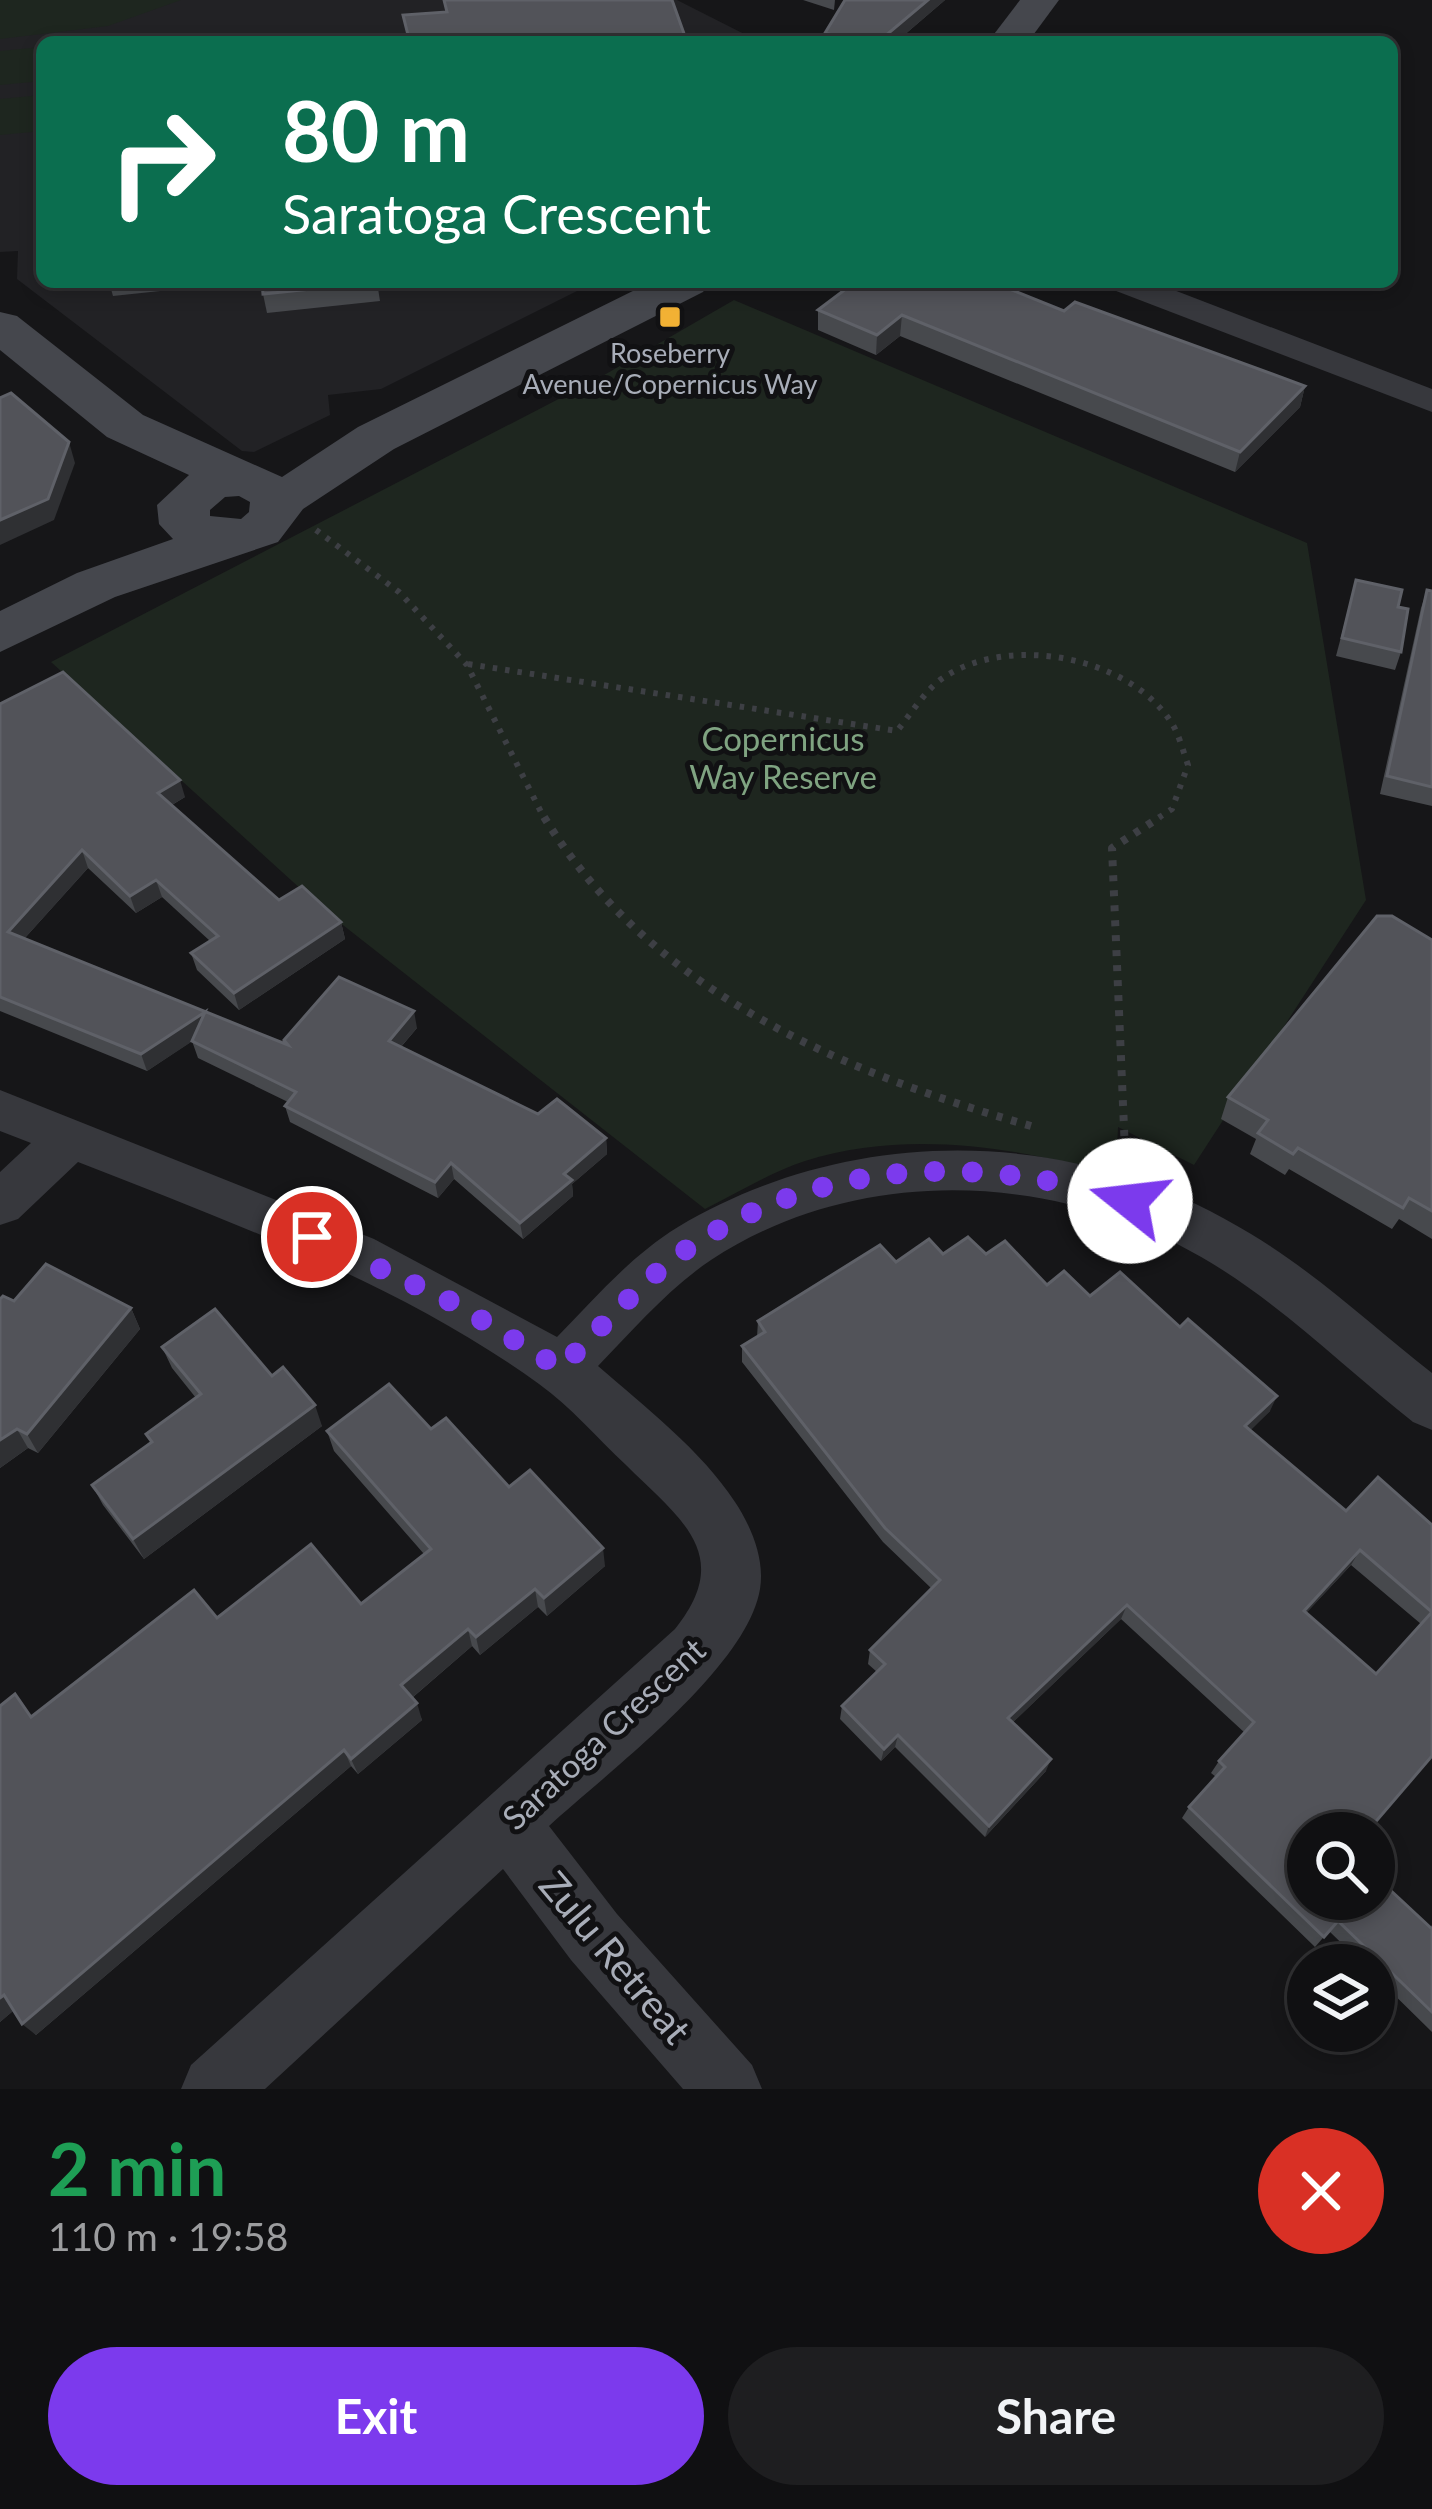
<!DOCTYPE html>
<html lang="en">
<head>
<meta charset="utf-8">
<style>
	body { margin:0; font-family:Lato,sans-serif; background:#1e1e20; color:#f1f3f6; height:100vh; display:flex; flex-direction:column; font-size:45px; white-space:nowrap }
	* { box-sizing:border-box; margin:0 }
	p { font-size:39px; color:#9c9d9f }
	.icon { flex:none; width:66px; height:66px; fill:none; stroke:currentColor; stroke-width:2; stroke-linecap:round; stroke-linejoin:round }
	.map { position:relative; height:2089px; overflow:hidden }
	.drawer { display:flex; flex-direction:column; background:#101012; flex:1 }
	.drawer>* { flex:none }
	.guide { position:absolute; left:36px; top:36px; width:1362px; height:252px; border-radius:18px; box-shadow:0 6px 18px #0003,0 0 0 3px #303032; background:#0b6e4f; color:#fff; overflow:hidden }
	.buttons { position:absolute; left:1287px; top:1812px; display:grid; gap:24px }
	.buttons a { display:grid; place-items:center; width:108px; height:108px; border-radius:50%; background:#101012; box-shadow:0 6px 18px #0003,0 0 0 3px #303032; font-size:60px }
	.pin { position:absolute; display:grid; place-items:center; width:102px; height:102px; color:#fff; margin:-51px; border:6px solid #fff; border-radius:50%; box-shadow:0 3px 12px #0007 }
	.me { position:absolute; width:132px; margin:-66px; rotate:286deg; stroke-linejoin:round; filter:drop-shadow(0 0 9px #0008) }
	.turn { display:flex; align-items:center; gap:42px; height:252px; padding:0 48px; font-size:54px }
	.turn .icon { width:156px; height:156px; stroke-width:2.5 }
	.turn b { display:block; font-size:84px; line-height:102px }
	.round { display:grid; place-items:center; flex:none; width:126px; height:126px; border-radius:63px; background:#1e1e20 }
	.summary { display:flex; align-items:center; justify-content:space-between; height:204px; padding:0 48px }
	h1 { font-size:72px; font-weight:700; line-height:90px; color:#1e9e55 }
	.button { display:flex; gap:24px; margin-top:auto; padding:24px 48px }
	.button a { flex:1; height:138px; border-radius:72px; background:#7c3aed; color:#fff; font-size:48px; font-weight:700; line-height:138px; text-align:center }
	.button a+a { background:#1e1e20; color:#f1f3f6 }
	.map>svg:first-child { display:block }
	.built { fill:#222225 }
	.green { fill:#1e261f }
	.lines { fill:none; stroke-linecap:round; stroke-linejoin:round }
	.path-far1 { stroke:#3d3f44; stroke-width:6; stroke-dasharray:4.5 8; stroke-linecap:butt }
	.path { stroke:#3d3f44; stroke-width:8; stroke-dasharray:6 9; stroke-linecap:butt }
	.street { fill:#37383d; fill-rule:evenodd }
	.secondary { fill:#45474d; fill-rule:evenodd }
	.wall { fill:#47494d; fill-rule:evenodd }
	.shaded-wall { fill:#2f3033 }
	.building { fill:#525359; stroke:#5f6168; stroke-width:3; fill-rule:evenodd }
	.route { stroke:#7c3aed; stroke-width:21; stroke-dasharray:0 37.8 }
	.poi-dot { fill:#f2b134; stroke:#111113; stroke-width:4.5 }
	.labels { text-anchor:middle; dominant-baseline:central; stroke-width:10; stroke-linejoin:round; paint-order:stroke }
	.far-poi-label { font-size:27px; fill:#a8adb8; stroke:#111113 }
	.park-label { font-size:33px; fill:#7fa381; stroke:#111113 }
	.street-label { font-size:33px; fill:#a8adb8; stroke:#111113 }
	.near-street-label { font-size:39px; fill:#a8adb8; stroke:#111113 }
</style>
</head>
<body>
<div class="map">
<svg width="1432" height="2089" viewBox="0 0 1432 2089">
	<rect width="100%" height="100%" fill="#161618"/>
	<polygon class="built" points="0,0 677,0 760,42 42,42 42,282 595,282 381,389 328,395 330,415 254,452 242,451 17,279 18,251 0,252"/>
	<g class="green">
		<polygon points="0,0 181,0 108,26 0,39"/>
		<polygon points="42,47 42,81 0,85 0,51"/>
		<polygon points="42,95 42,131 0,135 0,99"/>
		<path d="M734,300L1307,543L1366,900L1194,1165L1118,1127L1116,1175C1017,1147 906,1129 805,1161C771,1172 737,1193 705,1209L325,911L51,662L599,378Z"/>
	</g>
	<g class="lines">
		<g class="path-far1">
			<polyline points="316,530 399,592 467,665 545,820"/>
			<path d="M468,664L897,731C911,714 927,687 946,676C1010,635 1128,656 1171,722C1179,734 1183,751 1188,765L1172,809L1155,820"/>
		</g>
		<g class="path">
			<path d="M544,817C651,992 842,1072 1031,1126"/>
			<polyline points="1125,1151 1112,848 1160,817"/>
		</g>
		<g class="street">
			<polygon points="1106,282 1153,282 1432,389 1432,412 1111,289"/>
			<path d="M0,1090L374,1239L557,1337C595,1298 632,1255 678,1227C854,1122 1077,1126 1251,1234C1316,1273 1372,1326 1432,1373V1430L1413,1422C1347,1370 1285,1308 1213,1264C1063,1171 860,1162 711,1260C668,1289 634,1329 598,1366C644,1406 702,1451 735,1502C751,1526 765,1559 760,1589C747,1668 609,1771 549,1826L617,1914L752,2065L762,2089H683L571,1960L503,1869L265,2089H181L191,2065L675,1629C735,1554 680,1519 626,1465C597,1438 571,1407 539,1384C401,1284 235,1224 78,1162L18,1219L0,1225V1172L31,1143L0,1131Z"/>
		</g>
		<g class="secondary">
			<polygon points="1020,0 1059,0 1028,42 988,42"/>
			<path d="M651,282H710L703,292L394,449L303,509L278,542L115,597L0,652V611L77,573L173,539L159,524L157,505L189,475L107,437L0,350V312L17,316L143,415L282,477L358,427ZM239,496L250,502L249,512L241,519L210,516V510L225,497Z"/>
		</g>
	</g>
	<g class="wall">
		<polygon points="803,0 835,0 834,10"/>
		<polygon points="845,0 945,0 896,42 825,42 825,33"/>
		<polygon points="109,282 245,282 113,296"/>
		<polygon points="377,282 380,301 267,313 263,294"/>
		<polygon points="818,310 1064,311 1305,386 1300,407 1235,472 900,336 876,355 818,330"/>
		<polygon points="1356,580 1398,607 1401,652 1395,670 1336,656"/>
		<polygon points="1427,590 1432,591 1432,806 1380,794 1421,608"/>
		<polygon points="0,704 185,797 172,805 279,900 341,922 345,939 239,1010 197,970 191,953 210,941 162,897 136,913 88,868 24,939 285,1043 417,1028 401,1047 538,1114 606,1138 607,1154 572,1184 573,1196 523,1239 454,1179 438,1198 290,1122 285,1106 288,1102 198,1058 192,1041 147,1071 0,1011"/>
		<polygon points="1432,940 1432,1239 1399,1219 1392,1229 1289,1169 1285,1175 1250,1154 1256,1139 1221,1119 1228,1097"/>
		<path d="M943,1254H986L1047,1285L1090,1296L1270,1411L1250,1430L1346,1511L1432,1525V1756L1308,1833L1430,1928L1432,1925V2032L1374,1975V1965H1364L1329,1931L1315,1947L1182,1818L1189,1807L1216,1777L1211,1773L1219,1761L1245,1733L1121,1619L1013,1722L1046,1771L985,1837L895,1747L881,1761L840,1719L842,1706L877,1672L868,1664L870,1650L931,1588L883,1542L742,1362V1346L757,1337L758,1321L896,1262ZM1351,1565L1421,1624L1376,1674L1306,1613Z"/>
		<polygon points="0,1299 14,1301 131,1308 140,1329 38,1453 28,1448 0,1468"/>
		<polygon points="162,1347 272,1376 322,1426 144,1559 103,1505 92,1485 151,1442 146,1434 196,1398 172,1368"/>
		<polygon points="431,1429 509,1487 605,1566 547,1616 538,1607 480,1655 472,1646 412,1698 422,1720 358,1774 351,1766 36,2035 14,2010 0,2022 0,1706 32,1716 217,1618 361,1604 424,1554 334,1451 327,1431"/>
	</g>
	<g class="shaded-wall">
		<polygon points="928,0 945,0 896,42 878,42"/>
		<polygon points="902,315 900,336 876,355 877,335"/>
		<polygon points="1305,386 1300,407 1235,472 1240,452"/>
		<polygon points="69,442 75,463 54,520 0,545 0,520"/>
		<polygon points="180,780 185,797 163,810 158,793"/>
		<polygon points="82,850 88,868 15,949 8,932"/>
		<polygon points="156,880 162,897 136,913 130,896"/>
		<polygon points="341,922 345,939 239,1010 234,993"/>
		<polygon points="414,1011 417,1028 392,1057 389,1041"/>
		<polygon points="205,1012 211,1029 147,1071 141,1054"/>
		<polygon points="606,1138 607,1154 572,1184 573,1196 523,1239 520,1223 564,1174"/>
		<polygon points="451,1163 454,1179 438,1198 435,1182"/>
		<polygon points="131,1308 140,1329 38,1453 27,1434"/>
		<polygon points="1277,1396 1270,1411 1239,1442 1245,1426"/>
		<polygon points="315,1405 322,1426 144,1559 133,1539"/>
		<polygon points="17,1429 28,1448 0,1468 0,1440"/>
		<polygon points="603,1548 605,1566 547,1616 544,1598"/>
		<polygon points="1360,1550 1351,1565 1296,1624 1304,1611"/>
		<polygon points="535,1589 538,1607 480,1655 476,1637"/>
		<polygon points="1127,1605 1121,1619 1004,1731 1008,1718"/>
		<polygon points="468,1629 472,1646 407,1702 401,1685"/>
		<polygon points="417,1703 422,1720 358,1774 351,1759"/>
		<polygon points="898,1735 895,1747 881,1761 884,1749"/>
		<polygon points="344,1750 351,1766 36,2035 22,2024"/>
		<polygon points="1051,1759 1046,1771 985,1837 989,1826"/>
		<polygon points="4,1995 18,2007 0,2022 0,1998"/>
	</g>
	<g class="building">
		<polygon points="444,0 672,0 687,42 336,42 408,35 403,15 447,12"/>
		<polygon points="845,0 928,0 878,42 858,42 825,33"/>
		<polygon points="262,282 377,282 263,294"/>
		<polygon points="855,282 992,282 1064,311 1075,302 1305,386 1240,452 902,315 877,335 818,310"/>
		<polygon points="11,393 69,442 48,499 0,520 0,398"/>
		<polygon points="1356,580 1402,590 1398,607 1408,609 1401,652 1342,638"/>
		<polygon points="1427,590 1432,591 1432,787 1387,776"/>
		<polygon points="63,672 180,780 158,793 279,900 302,886 341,922 234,993 191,953 218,936 156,880 130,896 82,850 8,932 288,1045 284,1040 339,977 414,1011 389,1041 538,1114 557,1099 606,1138 564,1174 572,1180 520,1223 451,1163 435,1182 285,1106 296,1092 192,1041 205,1012 141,1054 0,997 0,704"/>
		<polygon points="1377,916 1392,916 1432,940 1432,1211 1409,1198 1403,1208 1298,1148 1293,1154 1258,1133 1268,1120 1228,1097"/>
		<path d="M968,1237L986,1254L1005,1241L1047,1285L1064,1271L1090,1296L1120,1272L1180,1327L1188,1319L1277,1396L1245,1426L1346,1511L1378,1477L1432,1525V1756L1366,1833H1308V1899H1374V1875L1432,1929V2012L1338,1921L1324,1937L1189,1807L1225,1767L1219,1761L1254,1722L1127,1605L1008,1718L1051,1759L989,1826L898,1735L884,1749L842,1706L885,1664L870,1650L940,1580L885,1528L742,1346L765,1332L758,1321L880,1245L896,1262L929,1239L943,1254ZM1360,1550L1432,1612L1376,1674L1304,1611Z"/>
		<polygon points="46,1264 131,1308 27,1434 17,1429 0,1440 0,1299 3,1296 14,1301"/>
		<polygon points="215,1309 272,1376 283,1367 315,1405 133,1539 92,1485 152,1442 146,1434 201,1394 162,1347"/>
		<polygon points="389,1384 431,1429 446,1418 509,1487 530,1470 603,1548 544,1598 535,1589 476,1637 468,1629 401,1685 417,1703 351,1759 344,1750 22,2024 4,1995 0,1998 0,1706 15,1694 31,1717 194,1590 217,1618 311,1544 361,1604 431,1549 327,1431"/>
	</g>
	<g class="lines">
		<path class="route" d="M312,1237L454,1303L560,1368C603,1327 646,1275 696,1243C829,1158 982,1155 1130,1201"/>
	</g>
	<rect class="poi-dot" x="658" y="305" width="24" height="24" rx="6"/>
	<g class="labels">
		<g class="far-poi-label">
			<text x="670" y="352">Roseberry<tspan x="670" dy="31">Avenue/Copernicus Way</tspan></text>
		</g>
		<g class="park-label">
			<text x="783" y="738">Copernicus<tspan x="783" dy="38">Way Reserve</tspan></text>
		</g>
		<g class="street-label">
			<text transform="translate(603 1733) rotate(-43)">Saratoga Crescent</text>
		</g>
		<g class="near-street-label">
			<text transform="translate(616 1957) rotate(50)">Zulu Retreat</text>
		</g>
	</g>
</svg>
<div class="buttons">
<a><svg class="icon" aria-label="search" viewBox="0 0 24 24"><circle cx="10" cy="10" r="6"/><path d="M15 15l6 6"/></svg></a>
<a><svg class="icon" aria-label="layers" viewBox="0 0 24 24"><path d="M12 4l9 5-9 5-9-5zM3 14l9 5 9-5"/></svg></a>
</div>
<div class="pin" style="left:312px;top:1237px;background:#d93025"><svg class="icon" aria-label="arrive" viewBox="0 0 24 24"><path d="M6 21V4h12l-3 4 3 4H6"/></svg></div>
<svg class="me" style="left:1130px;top:1201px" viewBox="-20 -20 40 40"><circle r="19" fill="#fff"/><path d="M0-13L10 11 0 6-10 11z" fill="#7c3aed"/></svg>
<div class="guide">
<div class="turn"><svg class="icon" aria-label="right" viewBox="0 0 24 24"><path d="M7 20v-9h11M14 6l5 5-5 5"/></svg><div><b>80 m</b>Saratoga Crescent</div></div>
</div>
</div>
<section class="drawer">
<div class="summary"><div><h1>2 min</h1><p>110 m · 19:58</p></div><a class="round" style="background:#d93025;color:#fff"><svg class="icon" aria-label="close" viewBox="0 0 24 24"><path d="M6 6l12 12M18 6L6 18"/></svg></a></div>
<div class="button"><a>Exit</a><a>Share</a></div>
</section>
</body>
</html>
